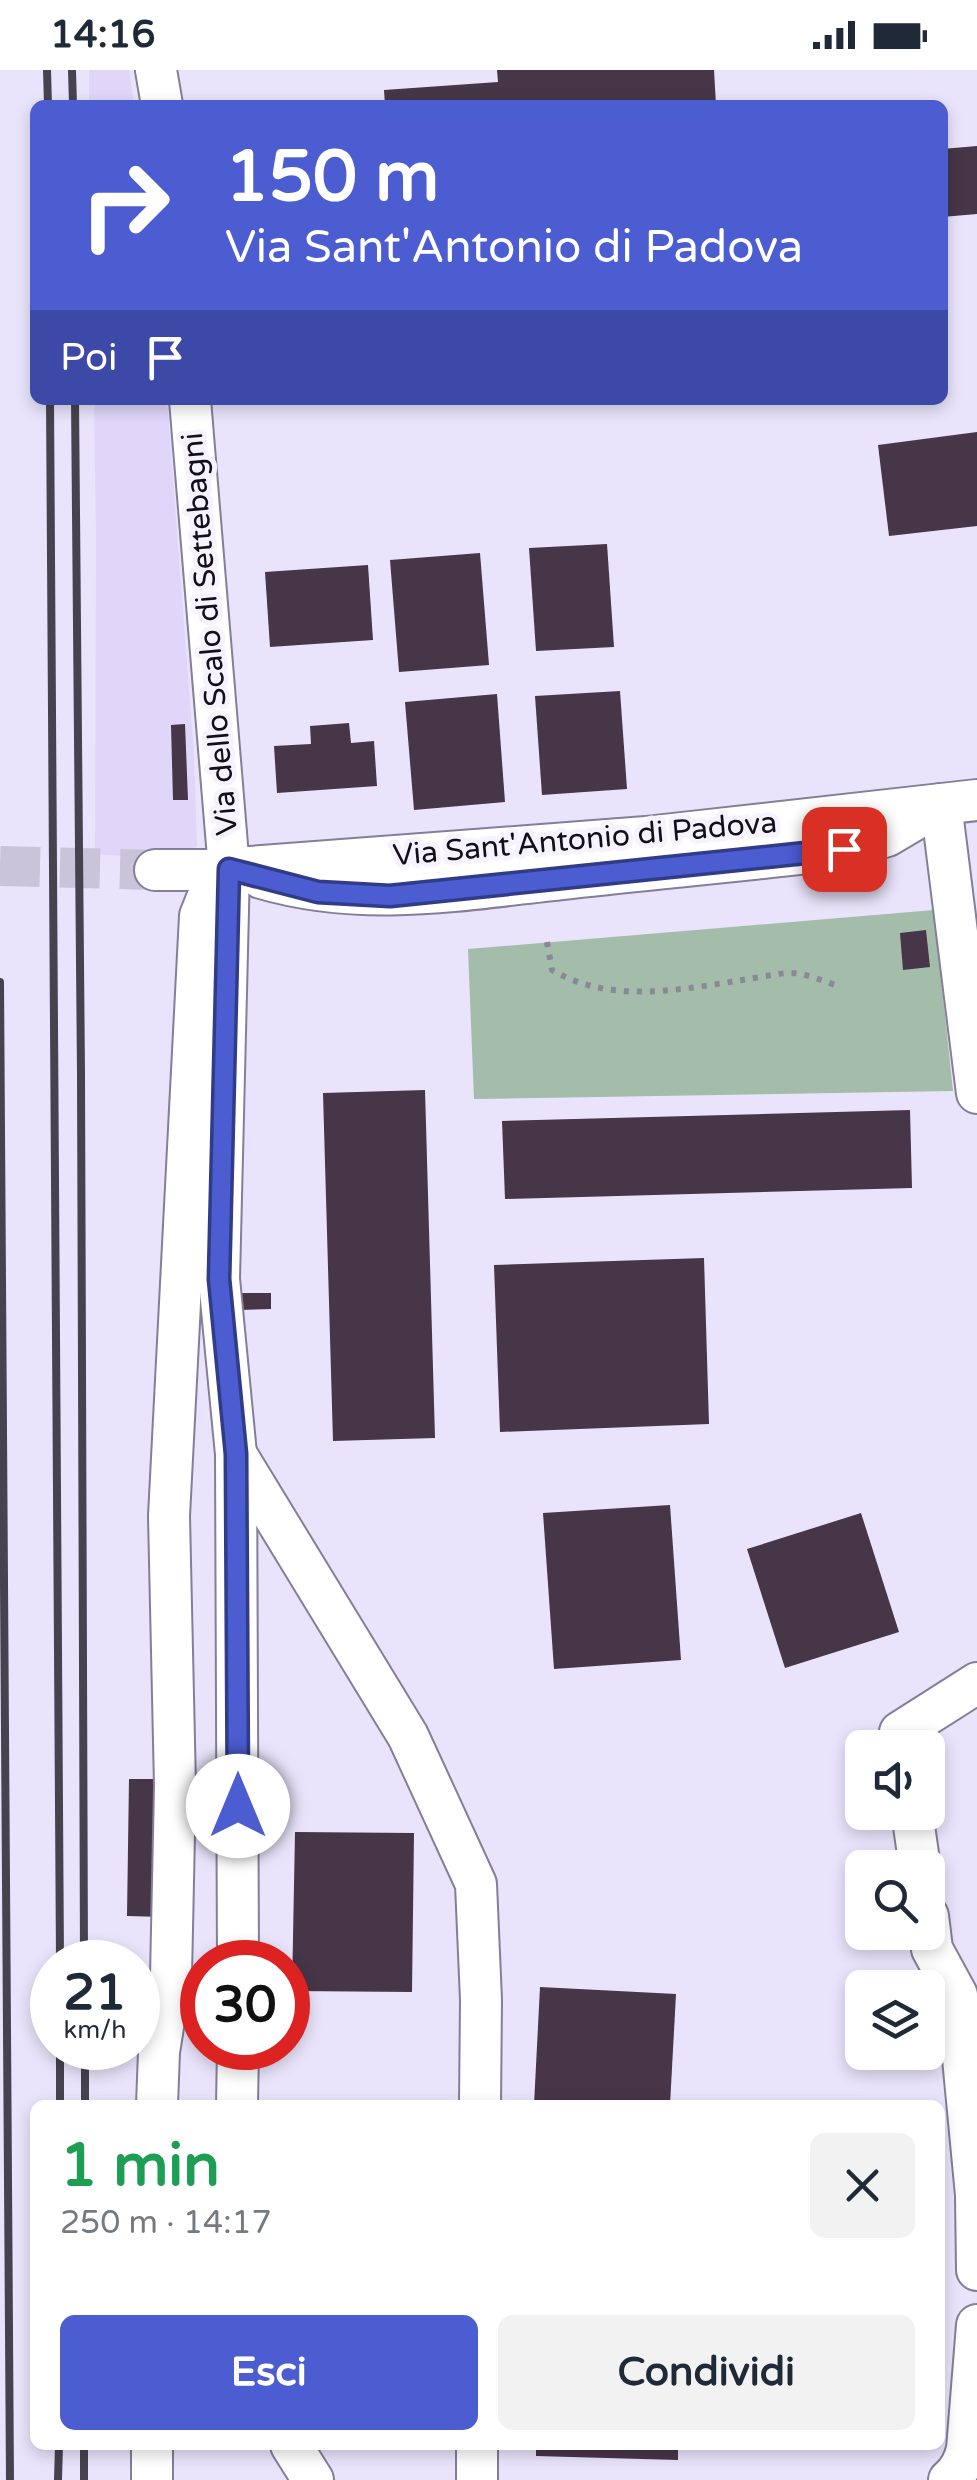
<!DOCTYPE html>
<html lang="it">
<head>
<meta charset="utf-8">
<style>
	body { margin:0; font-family:"Varela Round",sans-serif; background:#f2f2f3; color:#1f2937; height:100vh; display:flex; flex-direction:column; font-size:38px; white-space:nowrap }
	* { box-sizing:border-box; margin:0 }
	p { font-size:32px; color:#747a83 }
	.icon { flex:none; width:55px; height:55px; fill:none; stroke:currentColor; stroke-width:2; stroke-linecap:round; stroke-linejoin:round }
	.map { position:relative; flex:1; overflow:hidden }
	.drawer { position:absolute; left:30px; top:2030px; width:915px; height:350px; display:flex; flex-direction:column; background:#fff; border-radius:15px; box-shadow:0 5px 15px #0003 }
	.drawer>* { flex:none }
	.hud { position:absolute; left:30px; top:30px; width:918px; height:305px; border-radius:15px; box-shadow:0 5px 15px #0003; background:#4c5cd1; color:#fff; overflow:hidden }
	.buttons { position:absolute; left:845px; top:1660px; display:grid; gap:20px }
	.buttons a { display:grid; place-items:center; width:100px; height:100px; border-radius:15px; background:#fff; box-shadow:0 5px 15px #0003; font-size:50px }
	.speed { position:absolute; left:30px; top:1870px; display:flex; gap:20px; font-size:50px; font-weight:700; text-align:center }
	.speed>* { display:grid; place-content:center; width:130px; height:130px; border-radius:50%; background:#fff; box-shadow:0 5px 15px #0003; line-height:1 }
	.speed small { font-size:25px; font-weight:400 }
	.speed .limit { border:15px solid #d22; background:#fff; color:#111 }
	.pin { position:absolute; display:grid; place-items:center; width:85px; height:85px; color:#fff; margin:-42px; border-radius:20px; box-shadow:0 5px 15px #0006 }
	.me { position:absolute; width:110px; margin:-55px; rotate:0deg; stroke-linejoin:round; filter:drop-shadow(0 0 8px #0008) }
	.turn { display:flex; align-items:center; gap:35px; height:210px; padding:0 30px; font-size:45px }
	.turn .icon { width:130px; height:130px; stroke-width:2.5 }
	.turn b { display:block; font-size:70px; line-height:85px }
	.then { display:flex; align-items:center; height:95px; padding:0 30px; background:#0003; gap:20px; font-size:38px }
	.round { display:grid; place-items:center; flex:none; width:105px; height:105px; border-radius:15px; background:#f2f2f3 }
	.overview { display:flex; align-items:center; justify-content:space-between; height:170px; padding:0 30px }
	h1 { font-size:60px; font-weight:700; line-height:75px; color:#1e9e55 }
	.action { display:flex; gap:20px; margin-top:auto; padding:20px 30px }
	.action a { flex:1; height:115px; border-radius:15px; background:#4c5cd1; color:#fff; font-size:40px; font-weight:700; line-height:115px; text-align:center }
	.action a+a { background:#f2f2f3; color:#1f2937 }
	.status { display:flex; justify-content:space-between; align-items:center; height:70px; padding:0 50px; background:#fff; direction:ltr }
	.status svg { height:28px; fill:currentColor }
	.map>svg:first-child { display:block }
	.built { fill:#dfd6f9 }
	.green { fill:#a4bdab }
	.building { fill:#473548 }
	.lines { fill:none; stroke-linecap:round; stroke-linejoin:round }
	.street-tunnel { stroke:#c9c4d9; stroke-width:40; stroke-dasharray:40 20; stroke-linecap:butt }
	.street-casing { stroke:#847e97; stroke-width:44 }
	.path { stroke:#8b8798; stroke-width:6; stroke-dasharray:5 8; stroke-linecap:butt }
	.street { stroke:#fff; stroke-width:40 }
	.rail { stroke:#46434f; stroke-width:8 }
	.route-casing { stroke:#313c88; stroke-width:25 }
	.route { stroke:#4c5cd1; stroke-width:18 }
	.labels { text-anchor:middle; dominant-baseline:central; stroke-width:10; stroke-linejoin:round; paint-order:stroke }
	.street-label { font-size:30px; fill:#120f18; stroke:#f6f3ff }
</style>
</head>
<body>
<div class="status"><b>14:16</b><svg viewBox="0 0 49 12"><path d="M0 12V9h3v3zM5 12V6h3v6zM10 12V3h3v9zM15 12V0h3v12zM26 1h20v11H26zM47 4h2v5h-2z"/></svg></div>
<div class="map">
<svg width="977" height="2410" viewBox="0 0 977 2410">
	<rect width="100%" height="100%" fill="#e9e4fb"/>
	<g class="built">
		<polygon points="89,0 129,0 134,35 89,35"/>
		<polygon points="94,330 167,330 194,685 197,777 158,788 95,784 96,467"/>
	</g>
	<polygon class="green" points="934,840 953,1021 474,1029 468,879"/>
	<g class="building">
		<polygon points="497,0 714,0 716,35 385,35 384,20 498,12"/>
		<polygon points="977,76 977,144 942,147 942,79"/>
		<polygon points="977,362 977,456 889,466 878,375"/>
		<polygon points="607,474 614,577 536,581 529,478"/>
		<polygon points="480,483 489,595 399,602 390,490"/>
		<polygon points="368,495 373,570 270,577 265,502"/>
		<polygon points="620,621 627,719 542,725 535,626"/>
		<polygon points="497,624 505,732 414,740 405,632"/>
		<polygon points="349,653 351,673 374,671 377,716 277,723 274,676 311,674 310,656"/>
		<polygon points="185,654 188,730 173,730 171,655"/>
		<polygon points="926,860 930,897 903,900 900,863"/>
		<polygon points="425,1020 435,1368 333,1371 323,1023"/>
		<polygon points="910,1040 912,1118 505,1129 502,1051"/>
		<polygon points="704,1188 709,1354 500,1362 494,1195"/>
		<polygon points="239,1223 271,1223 271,1239 239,1240"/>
		<polygon points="670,1435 681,1590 554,1599 543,1443"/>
		<polygon points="861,1443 899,1562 785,1598 747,1479"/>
		<polygon points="129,1709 164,1709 163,1847 127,1846"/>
		<polygon points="295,1762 414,1763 412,1922 292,1921"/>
		<polygon points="540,1917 676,1924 670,2035 534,2035"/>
		<polygon points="536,2375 678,2375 678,2390 536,2386"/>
	</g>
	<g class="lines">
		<polyline class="street-tunnel" points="0,796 155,800"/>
		<g class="street-casing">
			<g id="street">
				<polyline points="156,0 162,35"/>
				<polyline points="190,330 229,799 219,1209 236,1384 238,1892"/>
				<polyline points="941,734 977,1023"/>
				<polyline points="155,800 210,800 646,767 977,730"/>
				<path d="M261,808C367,839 465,819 571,808C662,798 753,790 844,779L887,766L926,743"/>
				<polyline points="236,1384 408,1666 476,1814 481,1930 480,2035"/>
				<polyline points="903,1678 900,1662 977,1613"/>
				<polyline points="912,1742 920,1798"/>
				<polyline points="928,1846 932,1879 957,1925 976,2125 977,2200"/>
				<polyline points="157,2035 159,1982 171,1906 175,1716 169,1446 200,846 210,821"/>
				<polyline points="237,2035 238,1978"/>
				<polyline points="291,2375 313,2410"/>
				<polyline points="152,2410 152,2375"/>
				<polyline points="477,2410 477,2375"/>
				<path d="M949,2410C959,2402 964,2392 967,2379L977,2255"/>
			</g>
		</g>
		<path class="path" d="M547,872L552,900C609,934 680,920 742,910C757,908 773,904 788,903C804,902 825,912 841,917"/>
		<use href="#street" class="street"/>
		<g class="rail">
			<polyline points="47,0 48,35"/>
			<polyline points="72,0 73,35"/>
			<polyline points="50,330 60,1892"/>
			<polyline points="75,330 81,1004 84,1892"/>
			<polyline points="0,912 10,2410"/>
			<polyline points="60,1978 60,2035"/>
			<polyline points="85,1978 85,2035"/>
			<polyline points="58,2410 59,2375"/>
			<polyline points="84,2410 84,2375"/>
		</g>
	</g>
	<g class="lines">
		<g class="route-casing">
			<polyline id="route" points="238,1736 236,1384 219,1209 229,799 318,822 390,826 844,779"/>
		</g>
		<use href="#route" class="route"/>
	</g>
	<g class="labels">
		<g class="street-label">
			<text transform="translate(210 564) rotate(-95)">Via dello Scalo di Settebagni</text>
			<text transform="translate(585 769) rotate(-5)">Via Sant'Antonio di Padova</text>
		</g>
	</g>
</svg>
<div class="buttons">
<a><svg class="icon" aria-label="sound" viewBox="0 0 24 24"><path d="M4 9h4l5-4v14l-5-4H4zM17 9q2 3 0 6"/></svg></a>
<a><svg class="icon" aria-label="search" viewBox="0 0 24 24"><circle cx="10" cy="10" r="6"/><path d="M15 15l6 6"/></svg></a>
<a><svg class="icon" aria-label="layers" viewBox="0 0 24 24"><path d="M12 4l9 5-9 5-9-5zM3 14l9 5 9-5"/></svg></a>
</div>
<div class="speed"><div>21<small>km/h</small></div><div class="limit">30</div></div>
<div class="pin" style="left:844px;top:779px;background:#d93025"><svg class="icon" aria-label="arrive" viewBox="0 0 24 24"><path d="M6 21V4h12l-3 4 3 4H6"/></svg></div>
<svg class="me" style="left:238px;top:1736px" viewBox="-20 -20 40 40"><circle r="19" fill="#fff"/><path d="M0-13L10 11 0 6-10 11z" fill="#4c5cd1"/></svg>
<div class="hud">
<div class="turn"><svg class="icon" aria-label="right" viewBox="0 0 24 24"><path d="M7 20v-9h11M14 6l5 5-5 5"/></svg><div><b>150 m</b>Via Sant'Antonio di Padova</div></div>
<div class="then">Poi<svg class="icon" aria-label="arrive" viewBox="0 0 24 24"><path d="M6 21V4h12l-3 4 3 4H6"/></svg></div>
</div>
<section class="drawer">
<div class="overview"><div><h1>1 min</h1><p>250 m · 14:17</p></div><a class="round"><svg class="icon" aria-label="close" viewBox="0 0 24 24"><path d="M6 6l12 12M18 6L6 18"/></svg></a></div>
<div class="action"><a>Esci</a><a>Condividi</a></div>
</section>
</div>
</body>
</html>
